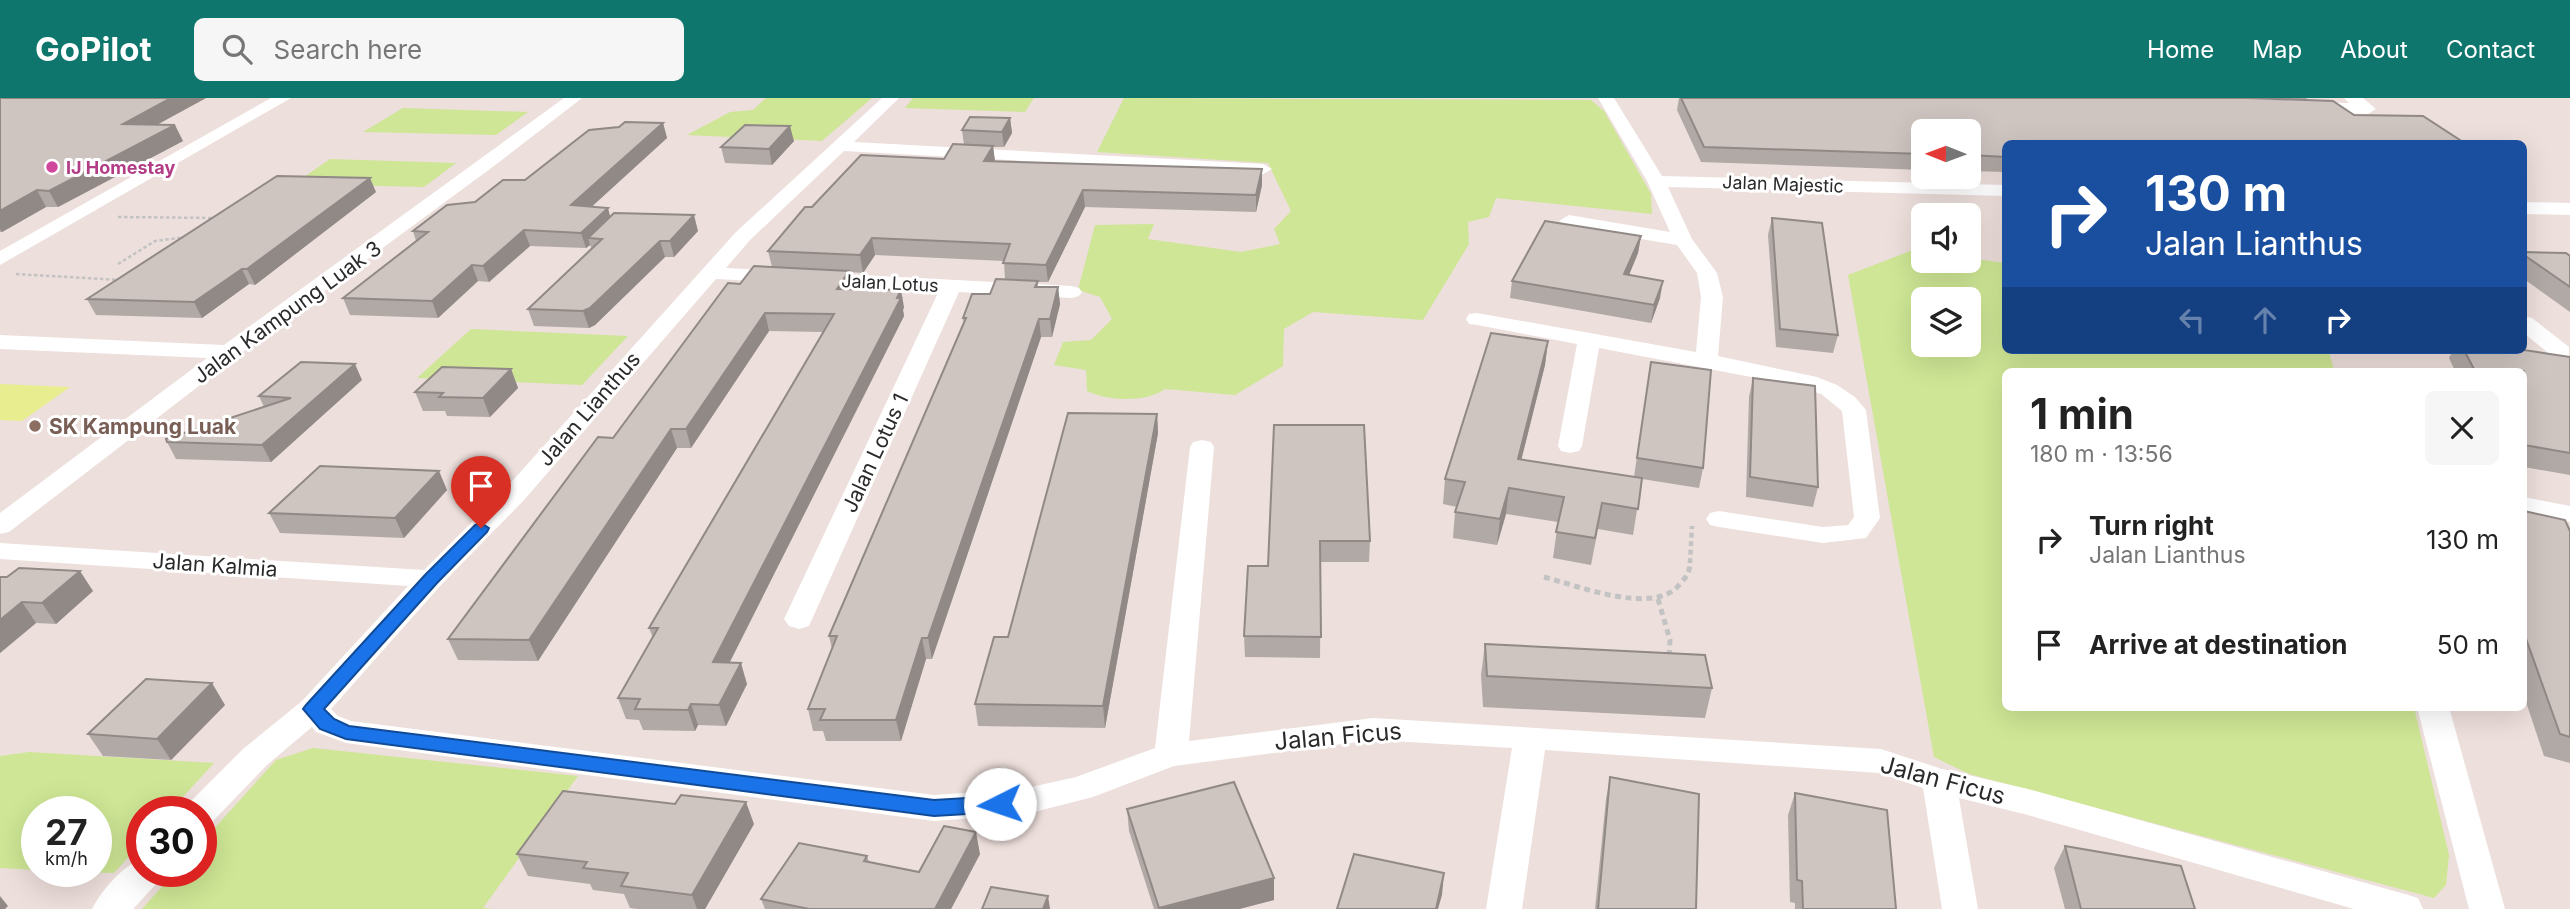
<!DOCTYPE html>
<html lang="en">
<head>
<meta charset="utf-8">
<style>
	body { margin:0; font-family:Inter,sans-serif; background:#f6f6f6; color:#222; height:100vh; display:flex; flex-direction:column; font-size:26px; white-space:nowrap }
	* { box-sizing:border-box; margin:0 }
	p { font-size:23px; color:#767676 }
	.icon { flex:none; width:38px; height:38px; fill:none; stroke:currentColor; stroke-width:2; stroke-linecap:round; stroke-linejoin:round }
	.map { position:relative; flex:1; overflow:hidden }
	.side { position:absolute; left:2002px; top:270px; width:525px; height:343px; display:flex; flex-direction:column; background:#fff; border-radius:10px; box-shadow:0 7px 28px #0002 }
	.side>* { flex:none }
	.banner { position:absolute; left:2002px; top:42px; width:525px; height:214px; border-radius:10px; box-shadow:0 7px 28px #0002; background:#1a4fa0; color:#fff; overflow:hidden }
	.needle { width:46px; rotate:271deg }
	.buttons { position:absolute; left:1911px; top:21px; display:grid; gap:14px }
	.buttons a { display:grid; place-items:center; width:70px; height:70px; border-radius:10px; background:#fff; box-shadow:0 7px 28px #0002; font-size:35px }
	.speed { position:absolute; left:21px; top:698px; display:flex; gap:14px; font-size:35px; font-weight:700; text-align:center }
	.speed>* { display:grid; place-content:center; width:91px; height:91px; border-radius:50%; background:#fff; box-shadow:0 7px 28px #0002; line-height:1 }
	.speed small { font-size:18px; font-weight:400 }
	.speed .limit { border:10px solid #d22; background:#fff; color:#111 }
	.pin { position:absolute; display:grid; place-items:center; width:60px; height:60px; color:#fff; margin:-72px -30px; border-radius:50% 50% 50% 0; rotate:-45deg; box-shadow:0 0 7px #0007 }
	.pin .icon { rotate:45deg }
	.me { position:absolute; width:77px; margin:-38px; rotate:266deg; stroke-linejoin:round; filter:drop-shadow(0 0 5px #0008) }
	.turn { display:flex; align-items:center; gap:24px; height:147px; padding:0 28px; font-size:32px }
	.turn .icon { width:91px; height:91px; stroke-width:2.5 }
	.turn b { display:block; font-size:49px; line-height:60px }
	.lanes { display:flex; align-items:center; height:66px; padding:0 28px; background:#0003; justify-content:center; gap:35px; direction:ltr }
	.lanes .off { opacity:.35 }
	.round { display:grid; place-items:center; flex:none; width:74px; height:74px; border-radius:10px; background:#f6f6f6 }
	.head { display:flex; align-items:center; justify-content:space-between; height:119px; padding:0 28px }
	h1 { font-size:42px; font-weight:700; line-height:52px }
	ul { padding:0; list-style:none }
	li { display:flex; align-items:center; gap:21px; height:105px; padding:0 28px }
	li div { flex:1 }
	li b { display:block; font-size:26px }
	li em { font-style:normal }
	header { display:flex; align-items:center; gap:42px; box-sizing:border-box; height:98px; padding:0 35px; background:#0f766e; color:#fff }
	header strong { font-size:33px }
	nav { display:flex; gap:38px; margin-inline-start:auto; font-size:24px }
	.search { width:490px; height:63px; background:#f6f6f6; display:flex; align-items:center; gap:18px; box-sizing:border-box; padding:0 24px; border-radius:10px; color:#767676; font-size:26px }
	.map>svg:first-child { display:block }
	.green { fill:#cee695; fill-rule:evenodd }
	.pitch { fill:#e8ee90 }
	.lines { fill:none; stroke-linecap:round; stroke-linejoin:round }
	.path-far2 { stroke:#c3c3c3; stroke-width:2.5; stroke-dasharray:3.5 2.5; stroke-linecap:butt }
	.path-far1 { stroke:#c3c3c3; stroke-width:4.5; stroke-dasharray:5 3.5; stroke-linecap:butt }
	.path { stroke:#c3c3c3; stroke-width:5; stroke-dasharray:6 4.5; stroke-linecap:butt }
	.street { fill:#fff; fill-rule:evenodd }
	.wall { fill:#b1a9a5 }
	.shaded-wall { fill:#908986 }
	.building { fill:#cec4c0; stroke:#908986; stroke-width:2 }
	.route { fill:#1a73e8; stroke:#114b97; stroke-width:2 }
	.hotel-dot { fill:#d1479c; stroke:#fff; stroke-width:2.5 }
	.education-dot { fill:#8d6e63; stroke:#fff; stroke-width:2.5 }
	.labels { text-anchor:middle; dominant-baseline:central; stroke-width:6; stroke-linejoin:round; paint-order:stroke }
	.far-hotel-label { font-size:18px; font-weight:bold; fill:#b23c85; stroke:#fff; text-anchor:start }
	.far-street-label { font-size:18px; fill:#2a2a2a; stroke:#fff }
	.street-label { font-size:21px; fill:#2a2a2a; stroke:#fff }
	.education-label { font-size:21px; font-weight:bold; fill:#785e54; stroke:#fff; text-anchor:start }
	.near-street-label { font-size:24px; fill:#2a2a2a; stroke:#fff }
</style>
</head>
<body>
<header>
<strong>GoPilot</strong>
<div class="search"><svg class="icon" aria-label="search" viewBox="0 0 24 24"><circle cx="10" cy="10" r="6"/><path d="M15 15l6 6"/></svg>Search here</div>
<nav><a>Home</a><a>Map</a><a>About</a><a>Contact</a></nav>
</header>
<div class="map">
<svg width="2570" height="811" viewBox="0 0 2570 811">
	<rect width="100%" height="100%" fill="#eddfdb"/>
	<g class="green">
		<polygon points="766,0 872,0 822,43 687,37 730,14 753,12"/>
		<polygon points="913,0 1034,0 1025,14 905,10"/>
		<path d="M1124,0L1591,2L1604,13L1651,96L1652,116L1496,100L1489,119L1468,124L1469,146L1423,222L1313,214L1284,231L1283,268L1235,297L1165,291C1145,305 1108,303 1087,293L1086,272L1054,267L1063,244L1091,242L1112,221L1100,199L1078,192L1095,127L1154,126L1148,141L1241,154L1280,146L1274,131L1291,113L1268,65L1097,54Z"/>
		<polygon points="403,10 528,14 496,37 363,34"/>
		<polygon points="330,61 456,65 424,89 294,86"/>
		<path d="M1913,152L1923,154V163H1969V160L2005,165L2006,252H2329L2334,273H2006V609H2414L2449,757L2446,787L2434,800L1969,676L1934,659L1848,177ZM1923,201H1969V247H1923Z"/>
		<polygon points="471,231 628,238 582,287 417,280"/>
		<polygon points="313,650 578,678 483,810 493,811 142,811 175,774 201,774 201,745 276,662"/>
		<polygon points="29,654 214,665 169,714 142,714 142,744 114,775 83,774 96,774 96,714 37,714 37,772 0,770 0,658"/>
	</g>
	<polygon class="pitch" points="0,286 70,289 22,323 0,322"/>
	<g class="lines">
		<g class="path-far2">
			<polyline points="118,119 217,120"/>
			<polyline points="118,166 155,143 186,139"/>
			<polyline points="16,176 120,182"/>
		</g>
		<polyline class="path-far1" points="1690,465 1692,428"/>
		<g class="path">
			<path d="M1544,479C1579,488 1653,518 1679,487C1687,478 1690,475 1690,463"/>
			<polyline points="1658,501 1670,542 1669,560"/>
		</g>
		<g class="street">
			<polygon points="271,0 291,0 0,167 0,153"/>
			<polygon points="564,0 582,0 494,68 278,227 9,434 0,436 0,415 207,260 0,251 0,237 224,247"/>
			<polygon points="882,0 899,0 854,44 1263,66 1272,71 1263,76 844,53 750,142 726,170 1072,188 1079,190 1082,194 1079,198 1072,200 959,194 809,528 799,531 789,528 784,521 939,193 716,181 524,402 441,487 331,611 338,618 351,623 934,697 1022,691 1076,679 1155,650 1190,349 1193,344 1202,342 1211,344 1214,349 1189,643 1373,620 1881,651 1942,671 2028,691 2405,796 2418,800 2423,811 2354,811 2028,717 1959,700 1978,811 1942,811 1923,690 1879,675 1545,652 1522,811 1486,811 1512,650 1373,642 1174,668 1093,699 1022,717 934,723 346,645 316,634 312,629 267,667 213,723 201,727 201,714 184,714 189,705 243,651 302,603 408,488 0,461 0,445 424,472 506,390 736,134"/>
			<polygon points="1598,0 1614,0 1662,78 2006,87 2006,98 1668,89 1692,141 1717,175 1723,199 1718,258 1817,279 1837,287 1855,299 1866,312 1880,420 1866,440 1823,445 1719,429 1710,427 1706,421 1710,415 1719,413 1823,429 1848,427 1854,419 1842,313 1821,296 1793,287 1599,250 1582,348 1579,353 1570,355 1561,353 1558,348 1577,246 1477,227 1469,226 1466,221 1469,216 1477,215 1696,254 1701,199 1697,175 1677,147 1569,129 1559,123 1569,117 1670,134 1647,83"/>
			<polygon points="2344,0 2363,0 2376,11 2368,16 2310,14 2302,9 2310,4 2349,5"/>
			<polygon points="2524,104 2570,105 2570,117 2524,116"/>
			<polygon points="2524,218 2532,220 2569,249 2569,259 2553,259 2524,235"/>
			<polygon points="2524,399 2570,408 2570,424 2524,415"/>
			<polygon points="2417,609 2449,609 2505,811 2469,811"/>
			<path d="M142,761V774H163L158,784L133,811H92C101,793 123,767 142,761Z"/>
		</g>
	</g>
	<g class="wall">
		<polygon points="0,0 206,0 158,26 183,43 58,109 46,109 2,134 0,134"/>
		<polygon points="1679,0 2307,0 2306,2 2006,46 2006,74 1969,73 1969,33 1923,33 1923,72 1701,64 1677,12"/>
		<polygon points="1010,20 1012,35 1004,49 993,49 995,63 1262,71 1262,87 1256,114 1085,109 1048,184 1038,184 1038,189 1058,189 1060,206 1052,239 1041,239 932,561 926,561 901,643 826,643 823,633 813,633 808,611 832,551 829,538 964,226 963,220 1005,182 1004,163 875,157 863,175 849,174 852,191 904,209 903,212 904,218 730,564 747,586 726,628 698,627 695,633 643,632 639,622 626,621 618,600 653,540 649,530 823,234 769,233 691,350 677,350 538,563 458,562 448,541 613,340 772,169 768,153 812,109 944,61 964,47 962,32"/>
		<polygon points="663,25 667,40 591,109 610,119 698,133 674,159 665,159 595,227 589,230 534,228 528,211 592,151 590,147 586,150 530,148 489,184 478,183 438,220 350,217 343,200 416,143 413,133 525,82"/>
		<polygon points="794,43 772,67 725,65 721,49"/>
		<polygon points="376,94 255,187 249,186 202,220 96,217 87,201"/>
		<polygon points="1772,120 1838,237 1833,255 1776,249 1768,137"/>
		<polygon points="1641,138 1638,155 1629,177 1660,200 1651,225 1510,200 1512,183"/>
		<polygon points="2524,154 2570,158 2570,214 2524,181"/>
		<polygon points="1548,243 1545,267 1521,362 1634,379 1651,264 1703,370 1699,390 1642,381 1633,437 1598,431 1591,467 1553,460 1558,424 1506,416 1497,447 1453,440 1455,414 1457,409 1443,406 1445,381"/>
		<polygon points="2453,252 2524,252 2570,259 2570,377 2524,369 2524,273 2455,273 2449,260"/>
		<polygon points="511,271 518,290 490,319 447,318 445,313 423,313 415,294"/>
		<polygon points="1753,280 1818,389 1813,409 1746,399 1749,299"/>
		<polygon points="362,282 271,364 176,361 167,344 264,309 259,298"/>
		<polygon points="1157,316 1158,335 1105,630 978,628 975,606 1008,539"/>
		<polygon points="1274,327 1370,443 1369,464 1321,464 1320,560 1245,559 1244,538 1268,468"/>
		<polygon points="447,392 404,440 280,435 269,415"/>
		<polygon points="2524,413 2570,433 2570,665 2544,658 2524,598"/>
		<polygon points="0,479 93,493 56,526 36,525 0,555"/>
		<polygon points="1485,546 1712,590 1705,620 1483,609 1481,577"/>
		<polygon points="225,607 171,662 103,658 88,636"/>
		<polygon points="1610,679 1696,811 1595,811 1606,701"/>
		<polygon points="1795,695 1896,811 1795,811 1795,805 1790,804 1788,717"/>
		<polygon points="1127,711 1274,802 1239,811 1154,811 1129,733"/>
		<polygon points="754,726 705,811 638,811 630,810 624,796 593,792 590,786 528,778 517,756"/>
		<polygon points="2065,748 2195,811 2065,811 2054,770"/>
		<polygon points="980,756 951,811 765,811 761,801 867,758 869,764 919,774"/>
	</g>
	<g class="shaded-wall">
		<polygon points="171,0 206,0 131,41 123,26"/>
		<polygon points="1010,20 1012,35 1004,49 1002,34"/>
		<polygon points="663,25 667,40 576,123 571,107"/>
		<polygon points="175,27 183,43 58,109 49,93"/>
		<polygon points="790,28 794,43 772,67 769,51"/>
		<polygon points="993,48 995,64 984,63"/>
		<polygon points="1262,71 1262,87 1256,114 1256,97"/>
		<polygon points="370,80 376,94 255,187 247,171"/>
		<polygon points="37,92 46,109 2,134 0,131 0,113"/>
		<polygon points="1083,92 1085,109 1048,184 1046,167"/>
		<polygon points="608,110 612,126 588,140 590,147 586,150 581,135"/>
		<polygon points="694,117 698,133 674,159 670,143"/>
		<polygon points="524,132 530,148 489,184 483,168"/>
		<polygon points="1641,138 1638,155 1622,194 1624,176"/>
		<polygon points="872,140 875,157 863,175 860,157"/>
		<polygon points="660,143 665,159 595,227 589,230 583,213"/>
		<polygon points="472,167 478,183 438,220 432,203"/>
		<polygon points="242,171 249,186 202,220 194,204"/>
		<polygon points="849,173 852,191 837,191"/>
		<polygon points="1663,183 1660,200 1651,225 1654,207"/>
		<polygon points="1058,189 1060,206 1052,239 1050,221"/>
		<polygon points="901,192 904,209 903,212 904,218 719,585 713,564"/>
		<polygon points="765,215 769,233 691,350 686,331"/>
		<polygon points="1039,221 1041,239 932,561 928,540"/>
		<polygon points="1548,243 1545,267 1515,387 1518,361"/>
		<polygon points="355,266 362,282 271,364 262,347"/>
		<polygon points="511,271 518,290 490,319 483,300"/>
		<polygon points="1157,316 1158,335 1105,630 1103,608"/>
		<polygon points="671,331 677,350 538,563 529,542"/>
		<polygon points="439,373 447,392 404,440 395,420"/>
		<polygon points="1509,390 1506,416 1497,447 1500,421"/>
		<polygon points="80,473 93,493 56,526 42,505"/>
		<polygon points="22,504 36,525 0,555 0,522"/>
		<polygon points="922,540 926,561 901,643 896,622"/>
		<polygon points="741,565 747,586 726,628 719,607"/>
		<polygon points="212,585 225,607 171,662 157,641"/>
		<polygon points="691,606 698,627 695,633 688,612"/>
		<polygon points="746,704 754,726 705,811 697,811 692,797"/>
		<polygon points="976,734 980,756 951,811 935,811"/>
		<polygon points="1444,775 1442,797 1438,811 1436,811"/>
		<polygon points="1274,780 1274,802 1239,811 1159,811"/>
		<polygon points="0,798 8,808 5,811 0,811"/>
		<polygon points="1048,798 1050,811 1043,811"/>
	</g>
	<g class="building">
		<polygon points="0,0 171,0 123,26 175,27 49,93 37,92 0,113"/>
		<polygon points="1681,0 2248,0 2333,3 2354,17 2423,18 2466,46 2006,46 2006,59 1969,57 1969,33 1923,33 1923,56 1704,49"/>
		<polygon points="970,19 1010,20 1002,34 962,32"/>
		<polygon points="625,24 663,25 571,107 608,110 581,135 524,132 483,168 472,167 432,203 343,200 428,134 413,133 447,107 475,104 503,82 525,82 589,32 619,29"/>
		<polygon points="745,27 790,28 769,51 721,49"/>
		<polygon points="953,46 993,48 984,63 1262,71 1256,97 1083,92 1046,167 1003,165 1010,146 872,140 860,157 768,153 805,109 812,109 861,57 944,61"/>
		<polygon points="277,78 370,80 247,171 242,171 194,204 87,201"/>
		<polygon points="614,115 694,117 670,143 660,143 590,210 583,213 528,211 602,141 588,140"/>
		<polygon points="1772,120 1822,125 1838,237 1780,231"/>
		<polygon points="1545,123 1641,138 1624,176 1663,183 1654,207 1512,183"/>
		<polygon points="2524,154 2566,155 2570,158 2570,189 2524,157"/>
		<polygon points="754,168 849,173 837,191 901,192 897,200 901,200 713,564 741,565 719,607 691,606 688,612 635,611 640,601 618,600 658,530 649,530 834,216 765,215 686,331 671,331 529,542 448,541 598,339 613,340 728,185 740,186"/>
		<polygon points="996,181 1038,183 1035,189 1058,189 1050,221 1039,221 928,540 922,540 896,622 820,622 825,611 808,611 837,538 829,538 966,220 963,220 972,196 990,196"/>
		<polygon points="1491,235 1548,243 1518,361 1642,380 1638,411 1602,405 1595,440 1556,434 1564,399 1509,390 1500,421 1455,414 1465,384 1445,381"/>
		<polygon points="2464,252 2524,252 2570,259 2570,355 2524,347 2524,273 2475,273"/>
		<polygon points="301,264 355,266 262,347 167,344 166,341 291,300 259,298"/>
		<polygon points="1651,264 1711,272 1703,370 1637,360"/>
		<polygon points="442,269 511,271 483,300 439,299 443,295 415,294"/>
		<polygon points="1753,280 1815,288 1818,389 1750,379"/>
		<polygon points="1068,315 1157,316 1103,608 975,606 994,539 1008,539"/>
		<polygon points="1274,327 1364,327 1370,443 1320,443 1321,539 1244,538 1248,468 1268,468"/>
		<polygon points="320,368 439,373 395,420 269,415"/>
		<polygon points="2524,413 2565,422 2570,433 2570,639 2560,636 2524,535"/>
		<polygon points="19,470 80,473 42,505 22,504 0,522 0,479 7,479"/>
		<polygon points="1485,546 1705,557 1712,590 1487,578"/>
		<polygon points="146,581 212,585 157,641 88,636"/>
		<polygon points="1610,679 1699,696 1696,811 1598,811"/>
		<polygon points="1234,684 1274,780 1159,810 1127,711"/>
		<polygon points="563,693 675,706 681,697 746,704 692,797 621,788 628,775 583,770 587,764 517,756"/>
		<polygon points="1795,695 1887,712 1896,811 1803,811 1802,783 1797,782"/>
		<polygon points="944,728 976,734 935,811 809,811 761,801 799,745 867,758 864,763 919,774"/>
		<polygon points="2065,748 2181,768 2195,811 2081,811"/>
		<polygon points="1354,756 1444,775 1436,811 1337,811"/>
		<polygon points="991,789 1048,798 1043,811 982,811"/>
	</g>
	<polygon class="route" points="481,425 489,430 487,434 437,485 324,611 334,621 349,628 934,702 1000,698 1007,700 1010,706 1007,711 1000,714 934,718 346,641 320,631 303,611 306,607 425,477 475,427"/>
	<circle class="hotel-dot" cx="52" cy="69" r="7"/>
	<circle class="education-dot" cx="35" cy="328" r="7"/>
	<g class="labels">
		<g class="far-hotel-label">
			<text x="66" y="69">IJ Homestay</text>
		</g>
		<g class="far-street-label">
			<text transform="translate(1783 86) rotate(2)">Jalan Majestic</text>
			<text transform="translate(890 185) rotate(3)">Jalan Lotus</text>
		</g>
		<g class="street-label">
			<text transform="translate(287 214) rotate(-36)">Jalan Kampung Luak 3</text>
			<text transform="translate(589 311) rotate(-49)">Jalan Lianthus</text>
			<text transform="translate(875 355) rotate(-65)">Jalan Lotus 1</text>
			<text transform="translate(215 467) rotate(4)">Jalan Kalmia</text>
		</g>
		<g class="education-label">
			<text x="49" y="328">SK Kampung Luak</text>
		</g>
		<g class="near-street-label">
			<text transform="translate(1338 638) rotate(-5)">Jalan Ficus</text>
			<text transform="translate(1943 682) rotate(15)">Jalan Ficus</text>
		</g>
	</g>
</svg>
<div class="buttons">
<a><svg class="needle" viewBox="-14 -14 28 28"><path d="M0-13l5 13h-10z" fill="#e53935"/><path d="M0 13l5-13h-10z" fill="#767676"/></svg></a>
<a><svg class="icon" aria-label="sound" viewBox="0 0 24 24"><path d="M4 9h4l5-4v14l-5-4H4zM17 9q2 3 0 6"/></svg></a>
<a><svg class="icon" aria-label="layers" viewBox="0 0 24 24"><path d="M12 4l9 5-9 5-9-5zM3 14l9 5 9-5"/></svg></a>
</div>
<div class="speed"><div>27<small>km/h</small></div><div class="limit">30</div></div>
<div class="pin" style="left:481px;top:430px;background:#d93025"><svg class="icon" aria-label="arrive" viewBox="0 0 24 24"><path d="M6 21V4h12l-3 4 3 4H6"/></svg></div>
<svg class="me" style="left:1000px;top:706px" viewBox="-20 -20 40 40"><circle r="19" fill="#fff"/><path d="M0-13L10 11 0 6-10 11z" fill="#1a73e8"/></svg>
<div class="banner">
<div class="turn"><svg class="icon" aria-label="right" viewBox="0 0 24 24"><path d="M7 20v-9h11M14 6l5 5-5 5"/></svg><div><b>130 m</b>Jalan Lianthus</div></div>
<div class="lanes"><svg class="icon off" aria-label="left" viewBox="0 0 24 24"><path d="M17 20v-9H6M10 6l-5 5 5 5"/></svg><svg class="icon off" aria-label="ahead" viewBox="0 0 24 24"><path d="M12 20V5M6 11l6-6 6 6"/></svg><svg class="icon" aria-label="right" viewBox="0 0 24 24"><path d="M7 20v-9h11M14 6l5 5-5 5"/></svg></div>
</div>
<section class="side">
<div class="head"><div><h1>1 min</h1><p>180 m · 13:56</p></div><a class="round"><svg class="icon" aria-label="close" viewBox="0 0 24 24"><path d="M6 6l12 12M18 6L6 18"/></svg></a></div>
<ul>
<li><svg class="icon" aria-label="right" viewBox="0 0 24 24"><path d="M7 20v-9h11M14 6l5 5-5 5"/></svg><div><b>Turn right</b><p>Jalan Lianthus</p></div><em>130 m</em></li>
<li><svg class="icon" aria-label="arrive" viewBox="0 0 24 24"><path d="M6 21V4h12l-3 4 3 4H6"/></svg><div><b>Arrive at destination</b></div><em>50 m</em></li>
</ul>
</section>
</div>
</body>
</html>
